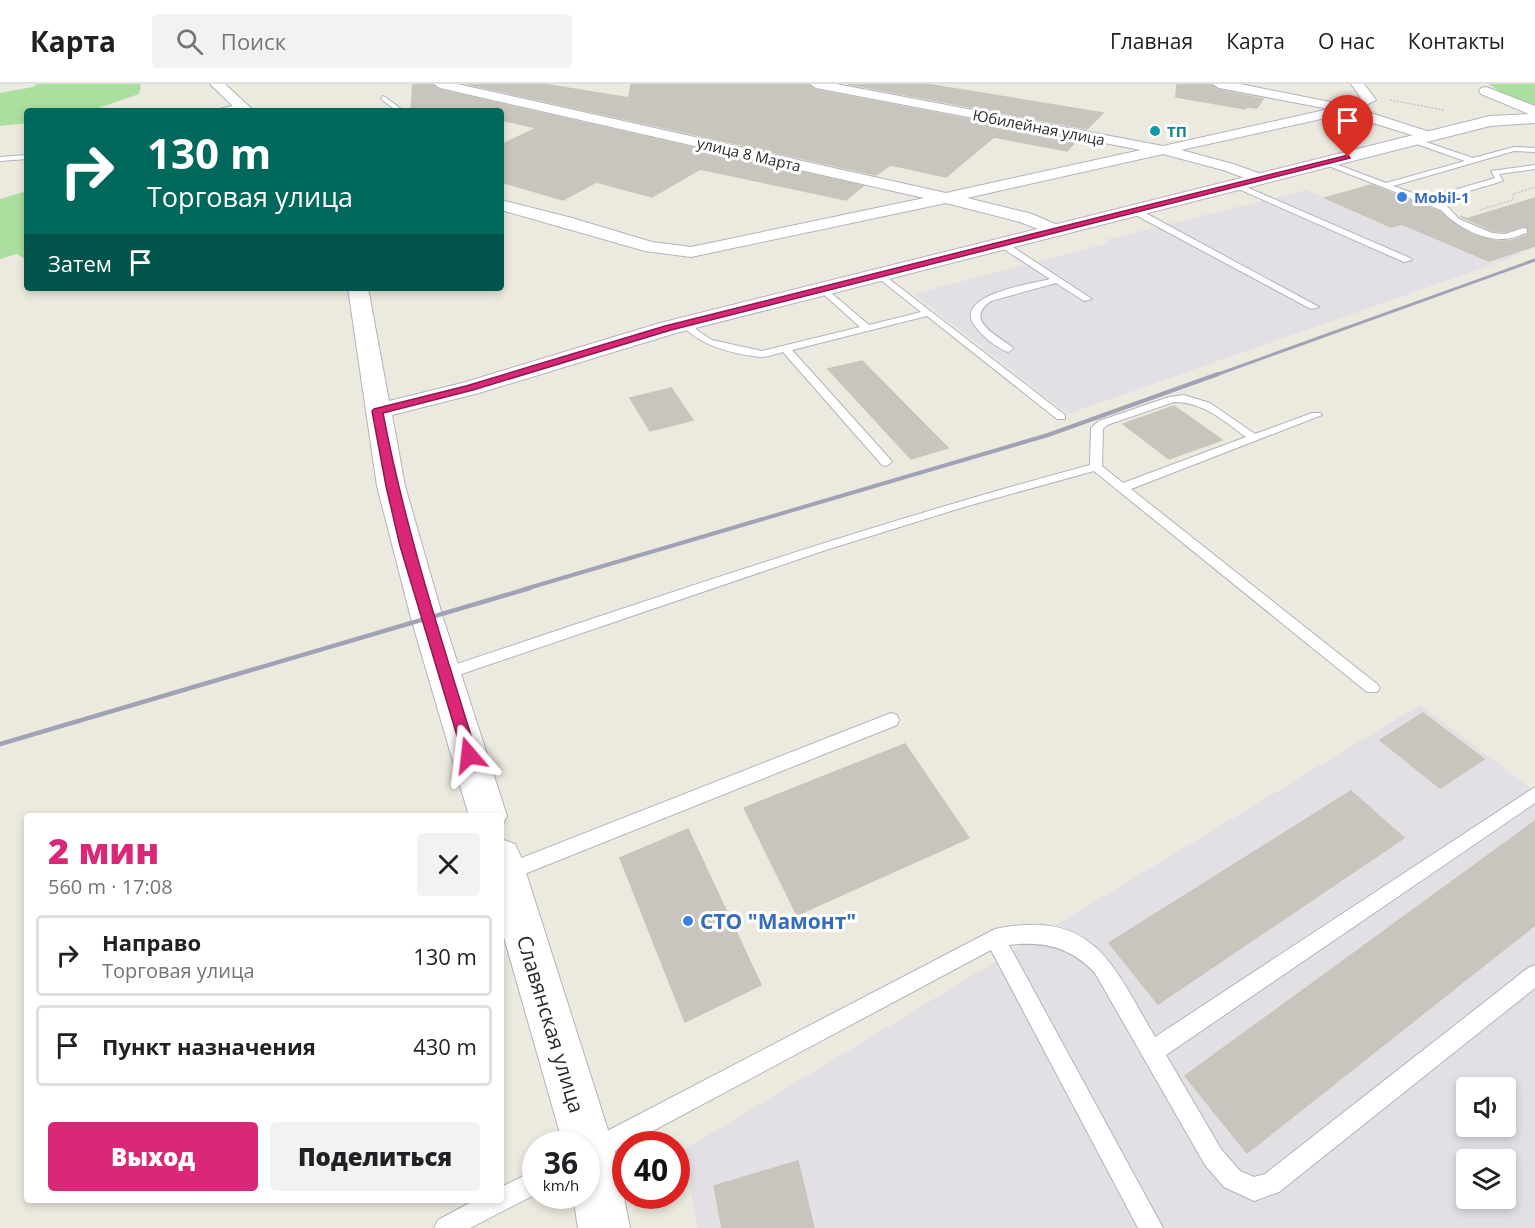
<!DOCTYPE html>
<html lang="ru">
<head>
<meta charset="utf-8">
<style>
	body { margin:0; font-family:"Open Sans",sans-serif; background:#f2f2f2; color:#202124; height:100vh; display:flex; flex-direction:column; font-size:22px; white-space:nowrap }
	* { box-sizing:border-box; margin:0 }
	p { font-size:20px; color:#757577 }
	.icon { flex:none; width:33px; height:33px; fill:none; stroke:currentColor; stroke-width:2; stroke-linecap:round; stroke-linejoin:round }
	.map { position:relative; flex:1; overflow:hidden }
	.details { position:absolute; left:24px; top:729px; width:480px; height:390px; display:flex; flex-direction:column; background:#fff; border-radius:6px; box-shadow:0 3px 9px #0003 }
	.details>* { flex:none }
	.top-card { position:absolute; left:24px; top:24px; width:480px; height:183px; border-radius:6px; box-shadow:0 3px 9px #0003; background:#00695c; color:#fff; overflow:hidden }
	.controls { position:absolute; left:1456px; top:993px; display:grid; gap:12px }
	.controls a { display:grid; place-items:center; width:60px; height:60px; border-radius:6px; background:#fff; box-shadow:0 3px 9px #0003; font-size:30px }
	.speed { position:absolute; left:522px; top:1047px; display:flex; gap:12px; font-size:30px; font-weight:700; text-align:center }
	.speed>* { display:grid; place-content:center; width:78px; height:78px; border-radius:50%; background:#fff; box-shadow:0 3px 9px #0003; line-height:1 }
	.speed small { font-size:15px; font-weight:400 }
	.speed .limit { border:9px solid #d22; background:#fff; color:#111 }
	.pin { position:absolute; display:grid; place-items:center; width:51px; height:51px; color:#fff; margin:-62px -26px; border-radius:50% 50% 50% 0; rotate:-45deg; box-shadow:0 0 6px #0007 }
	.pin .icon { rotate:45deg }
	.me { position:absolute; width:66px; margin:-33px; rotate:343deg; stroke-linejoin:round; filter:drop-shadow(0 0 4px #0008) }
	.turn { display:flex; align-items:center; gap:21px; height:126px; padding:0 24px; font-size:27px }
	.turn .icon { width:78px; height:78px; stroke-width:2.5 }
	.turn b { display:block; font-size:42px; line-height:51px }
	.then { display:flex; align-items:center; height:57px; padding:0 24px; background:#0003; gap:12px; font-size:22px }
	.round { display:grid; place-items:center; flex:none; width:63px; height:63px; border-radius:6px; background:#f2f2f2 }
	.overview { display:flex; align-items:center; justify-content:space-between; height:102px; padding:0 24px }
	h1 { font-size:36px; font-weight:800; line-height:45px; color:#db2777 }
	.action { display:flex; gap:12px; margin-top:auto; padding:12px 24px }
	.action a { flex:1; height:69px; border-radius:6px; background:#db2777; color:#fff; font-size:24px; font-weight:800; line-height:69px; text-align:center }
	.action a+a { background:#f2f2f2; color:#202124 }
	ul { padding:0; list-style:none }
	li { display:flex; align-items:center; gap:18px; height:81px; margin:0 12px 9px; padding:0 12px; border:3px solid #e0e0e0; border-radius:6px }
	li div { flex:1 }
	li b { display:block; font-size:22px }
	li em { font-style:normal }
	header { display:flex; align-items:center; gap:36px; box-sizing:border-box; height:84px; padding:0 30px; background:#fff; border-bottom:2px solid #e0e0e0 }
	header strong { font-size:28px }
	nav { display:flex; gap:33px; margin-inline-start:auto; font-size:21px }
	.search { width:420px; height:54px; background:#f2f2f2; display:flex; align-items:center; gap:15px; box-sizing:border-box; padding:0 21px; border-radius:6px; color:#757577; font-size:22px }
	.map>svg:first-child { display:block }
	.industrial { fill:#e2dfe5; fill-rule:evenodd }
	.green { fill:#abdf9f }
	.building { fill:#c8c5be; stroke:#c8c5b8; stroke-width:1.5 }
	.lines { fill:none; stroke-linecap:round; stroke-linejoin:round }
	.lane-casing { stroke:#b2b3be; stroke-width:2 }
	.street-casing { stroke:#b2b3be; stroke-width:2 }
	.secondary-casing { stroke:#b2b3be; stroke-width:2 }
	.path { stroke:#c8c8c8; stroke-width:1.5; stroke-dasharray:2 1.5; stroke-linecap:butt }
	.lane { fill:#fff; fill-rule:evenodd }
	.street { fill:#fff; fill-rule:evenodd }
	.secondary { fill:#fff; fill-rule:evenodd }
	.rail-far2 { stroke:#a2a2b5; stroke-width:3 }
	.rail-far1 { stroke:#a2a2b5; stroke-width:4 }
	.rail { stroke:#a2a2b5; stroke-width:4.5 }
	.route { fill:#db2777; stroke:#8e194d; stroke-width:1.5 }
	.culture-dot { fill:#0f9aa8; stroke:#fff; stroke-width:2 }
	.shop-dot { fill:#3f7fe0; stroke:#fff; stroke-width:2 }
	.labels { text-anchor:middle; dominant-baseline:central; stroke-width:6; stroke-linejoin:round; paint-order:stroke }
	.far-street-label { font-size:15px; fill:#2c2c2c; stroke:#fff }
	.far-culture-label { font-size:15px; font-weight:bold; fill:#0d838f; stroke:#fff; text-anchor:start }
	.far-shop-label { font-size:15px; font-weight:bold; fill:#366cbe; stroke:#fff; text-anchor:start }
	.near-shop-label { font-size:21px; font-weight:bold; fill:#366cbe; stroke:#fff; text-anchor:start }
	.near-street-label { font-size:21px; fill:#2c2c2c; stroke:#fff }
</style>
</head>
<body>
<header>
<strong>Карта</strong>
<div class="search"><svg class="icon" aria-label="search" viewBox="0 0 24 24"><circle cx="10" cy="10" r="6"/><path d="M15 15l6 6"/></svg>Поиск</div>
<nav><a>Главная</a><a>Карта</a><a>О нас</a><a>Контакты</a></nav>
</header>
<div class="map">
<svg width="1535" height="1144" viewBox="0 0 1535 1144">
	<rect width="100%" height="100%" fill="#ece9df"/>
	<g class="industrial">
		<polygon points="1361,104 1522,170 1068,330 914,210 1109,159 1105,156 1306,106 1325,114"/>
		<path d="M1420,621L1532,705L1535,703V1144H697L684,1066ZM1467,1004H1506V1042H1467ZM1467,1076H1506V1114H1467Z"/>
	</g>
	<g class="green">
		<polygon points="36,0 140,0 141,1 139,10 90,27 27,27 27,39 0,42 0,9 33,3"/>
		<polygon points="1489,0 1535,0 1535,23 1506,12"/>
		<polygon points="27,107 27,176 17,170 0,175 0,115"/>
	</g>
	<g class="building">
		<polygon points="413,0 432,0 440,6 863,102 846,116 700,85 652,113 596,98 563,116 501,98 501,61 537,44 501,36 501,27 411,27"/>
		<polygon points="467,0 543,0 629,14 631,0 808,0 816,6 1077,56 1067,67 994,53 946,93 891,81 876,91"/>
		<polygon points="848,0 926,0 1103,29 1087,45"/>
		<polygon points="1177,0 1211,0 1219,6 1263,15 1257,24 1247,23 1245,25 1176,13"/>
		<polygon points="1371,101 1440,128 1469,149 1495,157 1510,157 1528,151 1529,144 1523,142 1505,148 1493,147 1460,132 1466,135 1535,114 1535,162 1489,177 1402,140 1391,143 1325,114"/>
		<polygon points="862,277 948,364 911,375 828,285"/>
		<polygon points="671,304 693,336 650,347 630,314"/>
		<polygon points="1174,322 1222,356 1169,375 1123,340"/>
		<polygon points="1423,629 1484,675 1440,704 1380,656"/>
		<polygon points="905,660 969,754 797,831 744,724"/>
		<polygon points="1351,707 1404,754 1158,920 1109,859"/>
		<polygon points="1535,737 1535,841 1247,1069 1185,992"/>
		<polygon points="688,745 761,901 685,938 620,774"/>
		<polygon points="798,1077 814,1144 722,1144 714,1102"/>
	</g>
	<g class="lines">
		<g class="lane-casing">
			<g id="lane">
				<polygon points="383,12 385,13 404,27 397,27 381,15"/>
				<polygon points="241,20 243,23 214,27 215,26"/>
				<path d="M1414,54L1473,74L1514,63L1535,64V68L1514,67L1393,102L1427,114L1495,94L1491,87L1535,81V85L1499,90L1503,97L1435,117L1447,122L1459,135L1492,149L1505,150L1524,144L1527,145V149C1520,151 1511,155 1504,155C1481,156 1456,142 1441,126L1321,79L1328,77L1386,99L1465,77L1411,58Z"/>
				<polygon points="27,71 27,75 0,77 0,73"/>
				<polygon points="1237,99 1410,174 1412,176 1404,178 1234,103 1233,101"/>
				<polygon points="1132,125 1138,125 1319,223 1311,225 1132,129"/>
				<path d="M999,158H1005L1092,215L1084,217L1056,199L991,217C964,236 995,250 1012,263L1013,265L1008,268C997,264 982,252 975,242C952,211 1031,200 1050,195L999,162Z"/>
				<path d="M880,188L1065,331V335H1057L927,232L792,266L890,375L892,378L886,382L882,381L783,268C776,270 767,273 760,273C733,270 697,261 680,239L689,237L698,247L712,256L762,267L860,243L820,207L818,205L823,202L869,241L921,228L877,193L875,191Z"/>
				<path d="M1184,311L1210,319L1255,350L1312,329H1320L1322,331L1131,405L1377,600L1380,604L1377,608H1367L1094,387L964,423L829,465L444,596L439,594L436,590L439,586C655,514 870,440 1090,381L1091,344L1099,337L1169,313ZM1174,318C1203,318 1224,337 1246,353L1123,399L1102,382L1103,345L1107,341Z"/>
				<polygon points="891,629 897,631 899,636 897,641 512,795 506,798 501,796 501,782"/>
				<path d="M1535,703V719L1166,971L1221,1065L1240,1087L1254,1093L1265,1090L1528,884L1535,881V904L1279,1108L1254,1117L1224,1103L1205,1081L1095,889C1070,863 1044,857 1009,861L1163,1144H1138L991,866L602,1074L594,1077L586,1074V1058L995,845C1095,825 1112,880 1155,953Z"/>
				<polygon points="536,1086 536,1110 470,1144 434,1144 438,1136 475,1116 501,1116 501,1103"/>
			</g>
		</g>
		<g class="street-casing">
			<polygon id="street" points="434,0 457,0 946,109 1141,66 816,4 810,0 836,0 1163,62 1329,25 1219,4 1213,0 1240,0 1345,21 1361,14 1351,0 1364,0 1376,16 1358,25 1433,49 1435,52 1428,56 1344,30 1181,66 1233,80 1267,92 1269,95 1267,98 1261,100 1223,86 1163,70 967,114 1032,130 1062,143 1065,147 1062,151 1056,152 1020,138 946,119 691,173 645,167 501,126 501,116 572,134 652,158 691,163 924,114 440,4"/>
		</g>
		<g class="secondary-casing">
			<g id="secondary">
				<polygon points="210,0 225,0 254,27 238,27"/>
				<polygon points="1486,3 1535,22 1535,39 1490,42 676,249 479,309 392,331 405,402 443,534 507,732 501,744 501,732 469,732 411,534 377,402 348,204 368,204 389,317 462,299 660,239 1490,32 1529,30 1481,10 1479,7 1481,4"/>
				<polygon points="501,755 515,760 521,773 615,1068 630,1144 578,1144 573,1112 586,1112 586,1060 563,1060 501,843"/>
			</g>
		</g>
		<g class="path">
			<polyline points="1390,16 1444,26"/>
			<polyline points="1480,126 1513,116 1513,110 1535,103"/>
		</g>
		<use href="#lane" class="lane"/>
		<use href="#street" class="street"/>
		<use href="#secondary" class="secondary"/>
		<polyline class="rail-far2" points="1213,292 1535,176"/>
		<polyline class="rail-far1" points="525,505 1048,351 1218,290"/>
		<polyline class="rail" points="0,660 530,504"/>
	</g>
	<path class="route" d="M1348,71L1350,74L671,246L473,306L383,329C405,445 442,557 477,671L474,675L469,677L464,675L400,462L386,402L372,327L374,325L466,302L665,242Z"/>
	<circle class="culture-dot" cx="1155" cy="47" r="6"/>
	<g class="shop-dot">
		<circle cx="1402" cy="113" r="6"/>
		<circle cx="688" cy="837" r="6"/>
	</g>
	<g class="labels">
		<g class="far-street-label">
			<text transform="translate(1039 43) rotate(11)">Юбилейная улица</text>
			<text transform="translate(749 70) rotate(13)">улица 8 Марта</text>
		</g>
		<g class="far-culture-label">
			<text x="1167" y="47">ТП</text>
		</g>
		<g class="far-shop-label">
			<text x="1414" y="113">Mobil-1</text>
		</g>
		<g class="near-shop-label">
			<text x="700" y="837">СТО "Мамонт"</text>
		</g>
		<g class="near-street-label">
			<text transform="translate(551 940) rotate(73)">Славянская улица</text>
		</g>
	</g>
</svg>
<div class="controls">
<a><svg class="icon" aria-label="sound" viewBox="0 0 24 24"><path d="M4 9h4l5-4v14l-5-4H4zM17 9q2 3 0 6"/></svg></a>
<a><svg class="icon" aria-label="layers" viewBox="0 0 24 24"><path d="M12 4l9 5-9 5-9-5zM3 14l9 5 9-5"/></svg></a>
</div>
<div class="speed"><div>36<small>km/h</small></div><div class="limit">40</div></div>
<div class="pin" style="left:1348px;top:73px;background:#d93025"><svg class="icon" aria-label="arrive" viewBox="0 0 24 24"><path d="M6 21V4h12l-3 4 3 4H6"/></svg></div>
<svg class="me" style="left:469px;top:671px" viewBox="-20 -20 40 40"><path d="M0-17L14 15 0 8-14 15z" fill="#db2777" stroke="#fff" stroke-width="4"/></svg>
<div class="top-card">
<div class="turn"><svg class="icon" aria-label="right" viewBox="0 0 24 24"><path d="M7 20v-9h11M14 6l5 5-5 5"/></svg><div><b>130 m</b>Торговая улица</div></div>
<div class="then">Затем<svg class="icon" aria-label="arrive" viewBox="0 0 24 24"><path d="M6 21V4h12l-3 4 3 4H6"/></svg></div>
</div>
<section class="details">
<div class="overview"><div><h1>2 мин</h1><p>560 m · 17:08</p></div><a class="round"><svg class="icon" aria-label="close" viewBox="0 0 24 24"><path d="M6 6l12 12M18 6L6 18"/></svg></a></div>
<ul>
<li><svg class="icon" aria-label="right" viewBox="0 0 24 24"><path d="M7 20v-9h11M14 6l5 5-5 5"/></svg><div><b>Направо</b><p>Торговая улица</p></div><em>130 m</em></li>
<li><svg class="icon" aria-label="arrive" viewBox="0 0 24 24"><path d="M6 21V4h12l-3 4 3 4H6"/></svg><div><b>Пункт назначения</b></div><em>430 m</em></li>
</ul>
<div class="action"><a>Выход</a><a>Поделиться</a></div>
</section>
</div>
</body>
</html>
